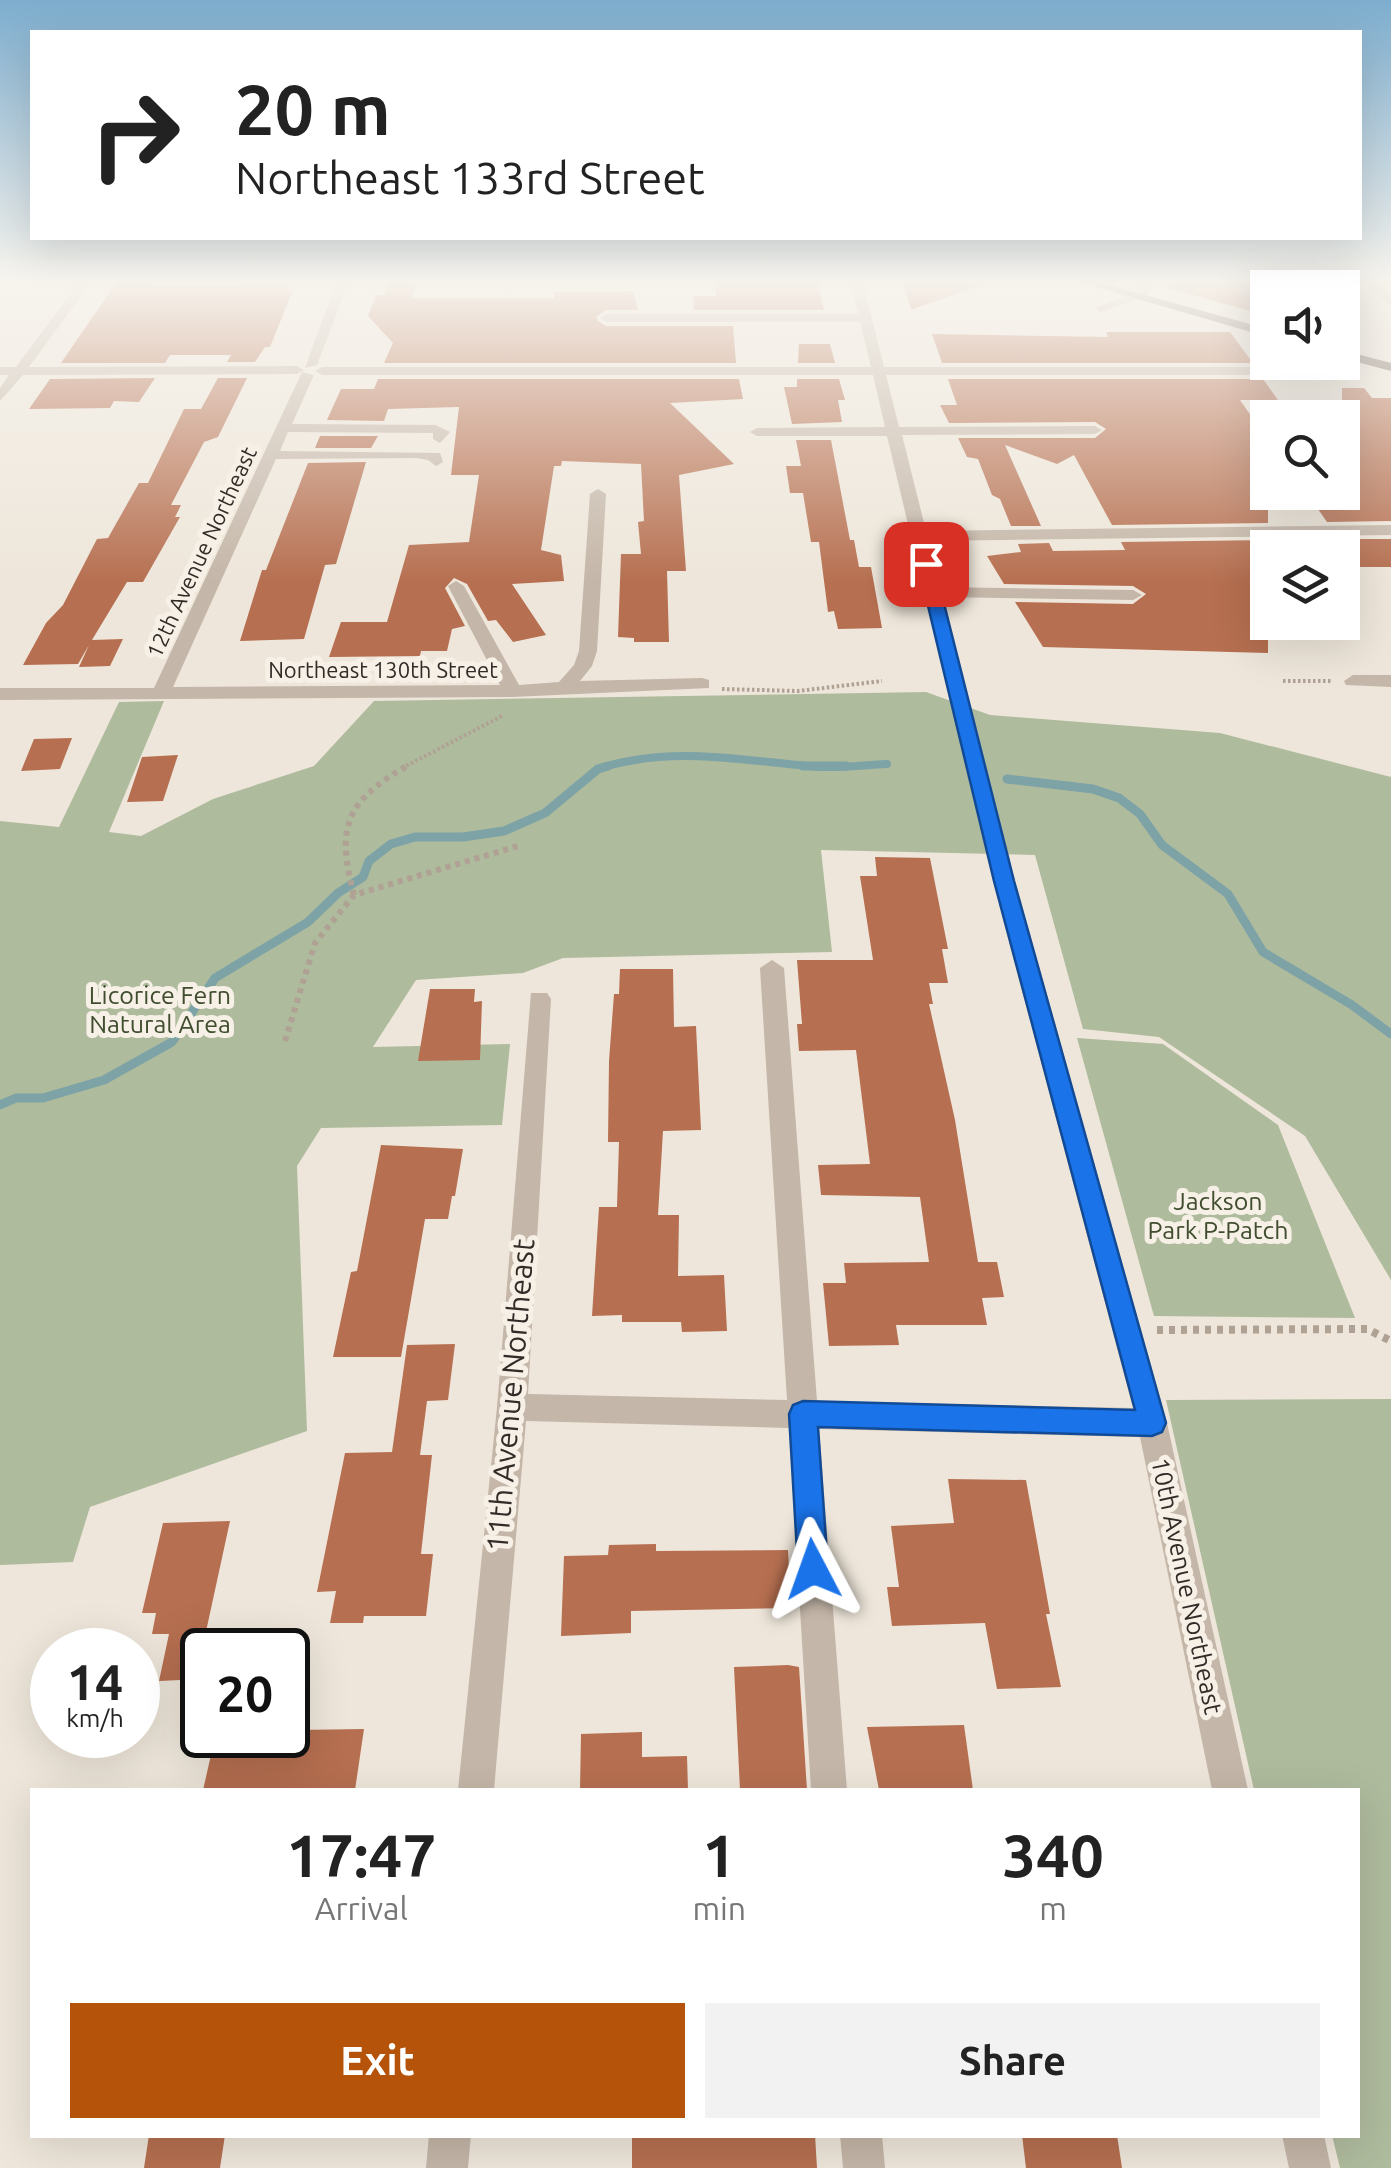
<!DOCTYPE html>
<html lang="en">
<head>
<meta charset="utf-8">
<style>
	body { margin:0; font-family:Ubuntu,sans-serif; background:#f2f2f2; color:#222; height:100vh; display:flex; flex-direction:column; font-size:38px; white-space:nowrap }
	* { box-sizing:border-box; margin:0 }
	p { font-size:32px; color:#767676 }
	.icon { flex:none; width:55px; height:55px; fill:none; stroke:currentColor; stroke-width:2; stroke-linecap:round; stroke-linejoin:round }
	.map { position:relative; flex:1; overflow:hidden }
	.panel { position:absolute; left:30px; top:1788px; width:1330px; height:350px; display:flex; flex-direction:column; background:#fff; border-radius:0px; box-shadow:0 10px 40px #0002 }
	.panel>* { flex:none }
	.hud { position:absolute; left:30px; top:30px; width:1332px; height:210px; border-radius:0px; box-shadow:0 10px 40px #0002; background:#fff; color:#222; overflow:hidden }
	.fabs { position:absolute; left:1250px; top:270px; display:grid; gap:20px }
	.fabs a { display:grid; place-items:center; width:110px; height:110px; border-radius:0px; background:#fff; box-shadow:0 10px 40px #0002; font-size:50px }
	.speed { position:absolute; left:30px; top:1628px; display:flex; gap:20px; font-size:50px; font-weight:700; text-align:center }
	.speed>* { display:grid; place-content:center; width:130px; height:130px; border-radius:50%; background:#fff; box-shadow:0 10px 40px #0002; line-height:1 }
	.speed small { font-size:25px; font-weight:400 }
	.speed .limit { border:5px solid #111; border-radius:15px; background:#fff; color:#111 }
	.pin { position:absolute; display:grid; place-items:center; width:85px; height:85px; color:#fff; margin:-42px; border-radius:20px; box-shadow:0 5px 15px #0006 }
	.me { position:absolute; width:110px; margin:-55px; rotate:356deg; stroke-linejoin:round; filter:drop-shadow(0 0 8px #0008) }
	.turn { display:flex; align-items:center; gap:35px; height:210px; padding:0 40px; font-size:45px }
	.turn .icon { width:130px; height:130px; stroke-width:2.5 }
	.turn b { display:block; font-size:70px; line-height:85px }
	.eta { display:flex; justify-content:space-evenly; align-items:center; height:170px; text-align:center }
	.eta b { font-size:60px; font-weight:700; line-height:70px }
	.cta { display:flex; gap:20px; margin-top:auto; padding:20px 40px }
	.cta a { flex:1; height:115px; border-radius:0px; background:#b45309; color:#fff; font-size:40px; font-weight:700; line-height:115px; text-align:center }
	.cta a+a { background:#f2f2f2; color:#222 }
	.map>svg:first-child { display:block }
	.green { fill:#afbb9d }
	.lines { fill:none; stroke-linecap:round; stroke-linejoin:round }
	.stream-far1 { stroke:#7da3a7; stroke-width:8 }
	.stream { stroke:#7da3a7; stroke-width:9 }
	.building { fill:#b66f50 }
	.path-far2 { stroke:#afa193; stroke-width:4; stroke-dasharray:2.5 2.5; stroke-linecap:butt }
	.path-far1 { stroke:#afa193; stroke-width:6; stroke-dasharray:5 5; stroke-linecap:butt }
	.path { stroke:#afa193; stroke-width:8; stroke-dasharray:6 6; stroke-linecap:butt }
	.minor { fill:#c4b6a8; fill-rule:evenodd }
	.major { fill:#72635a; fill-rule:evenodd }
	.route { fill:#1a73e8; stroke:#114b97; stroke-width:2.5 }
	.labels { text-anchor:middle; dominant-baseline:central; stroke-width:10; stroke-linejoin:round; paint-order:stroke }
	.far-street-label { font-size:22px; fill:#322b27; stroke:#f6f0e6 }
	.park-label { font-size:25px; fill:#404d2e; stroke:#f6f0e6 }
	.street-label { font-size:25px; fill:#322b27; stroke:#f6f0e6 }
	.near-street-label { font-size:30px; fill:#322b27; stroke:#f6f0e6 }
</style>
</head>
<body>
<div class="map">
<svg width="1391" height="2168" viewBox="0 0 1391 2168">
	<rect width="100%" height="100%" fill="#eee6da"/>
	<g class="green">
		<polygon points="926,692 990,715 1220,733 1391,777 1391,1280 1305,1136 1159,1037 1083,1029 1035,855 821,850 832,952 563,958 523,973 416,980 373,1047 510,1044 502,1125 321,1128 297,1166 307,1431 90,1507 73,1562 0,1565 0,821 59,827 119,702 164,701 109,832 141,836 213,799 314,766 374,701"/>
		<polygon points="1077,1038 1163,1044 1278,1125 1355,1318 1154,1316"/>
		<polygon points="1391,1399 1391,2168 1340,2168 1332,2135 1358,2135 1358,1790 1254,1790 1166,1400"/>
	</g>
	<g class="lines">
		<path class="stream-far1" d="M601,768C670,746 738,760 809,766C834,769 861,765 887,764"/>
		<g class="stream">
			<polyline points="803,766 846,766"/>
			<polyline points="1007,779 1093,789 1119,798 1140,814 1162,845 1228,894 1263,952 1352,1005 1391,1034"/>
			<polyline points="0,1105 16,1098 43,1098 104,1080 172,1042 215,978 308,922 338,893 363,877 369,861 391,844 415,837 463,837 504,831 545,813 598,769 608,766"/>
		</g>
	</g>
	<g class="building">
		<polygon points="118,280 154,280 151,285 289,283 286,290 293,290 270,347 265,347 255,362 227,362 231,355 170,355 165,363 61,363"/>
		<polygon points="388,280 417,280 412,298 554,298 554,292 633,291 638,310 606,310 596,317 598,321 606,326 733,326 736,363 384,363 393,343 368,316 376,295 384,295"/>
		<polygon points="715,280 817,280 824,310 694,310 693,296 716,296"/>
		<polygon points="902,280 985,280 986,283 911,310"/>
		<polygon points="1170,280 1268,280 1268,316 1168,288"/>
		<polygon points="1106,332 1230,332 1253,363 942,363 932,334 1108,337"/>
		<polygon points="799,344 830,344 835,363 798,363"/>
		<polygon points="155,378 139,402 114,401 110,408 29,409 50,379"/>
		<polygon points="218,378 247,378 218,437 204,442 171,505 181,505 175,517 180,517 143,582 127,582 92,640 123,639 110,666 79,667 89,645 78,664 23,665 46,623 63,605 97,539 108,538 139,483 148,483 184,409 201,409"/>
		<polygon points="378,379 739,379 743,399 670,403 734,464 679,475 686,571 667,571 669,642 634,642 634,638 618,637 621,554 641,554 638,522 644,521 641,464 562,461 561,466 554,466 541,550 561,555 564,581 512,584 546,635 513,642 496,620 488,621 467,584 454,578 445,588 465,626 452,629 447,651 421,651 420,656 329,657 341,622 387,622 409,545 469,542 479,475 451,475 459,407 388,409 384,421 327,420 341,389 374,389"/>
		<polygon points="797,379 839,379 845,400 838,400 842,422 792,424 784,387 797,387"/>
		<polygon points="948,379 1263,379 1278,400 1240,400 1268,440 1268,523 1112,525 1074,455 1057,464 1005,445 1041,526 1011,526 1000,499 992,495 978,459 967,457 958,438 1095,438 1106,429 1095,422 949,423 940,405 957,405"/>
		<polygon points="1342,388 1364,388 1372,398 1391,398 1391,521 1327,522 1306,492 1342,492"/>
		<polygon points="320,436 378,436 371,448 315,448"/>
		<polygon points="796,440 831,440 850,540 854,540 859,567 871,567 882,628 838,629 834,611 828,612 819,542 811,542 803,493 790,493 786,466 801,466"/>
		<polygon points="366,462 336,564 325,565 304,639 240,641 262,570 266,570 308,463"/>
		<polygon points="1339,539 1391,539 1391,567 1342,567"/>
		<polygon points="1268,540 1268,653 1043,647 1015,602 1133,604 1146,594 1133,586 1004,584 987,556 1021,552 1018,544 1049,543 1053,551 1125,550 1121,542"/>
		<polygon points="72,738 60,769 21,771 34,739"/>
		<polygon points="178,755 163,801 127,802 142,757"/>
		<polygon points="875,857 930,858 948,949 942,949 948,983 929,983 933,1004 929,1004 955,1120 978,1262 997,1262 1004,1297 982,1298 987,1325 896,1325 899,1345 829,1346 823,1283 846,1283 844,1263 929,1262 920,1197 821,1195 818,1165 870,1164 856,1050 799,1051 797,1024 802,1024 797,960 873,960 860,876 877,876"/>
		<polygon points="620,969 673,969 674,1027 696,1026 701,1130 663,1131 658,1215 679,1215 678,1276 724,1275 727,1331 682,1332 681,1322 622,1322 622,1315 592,1316 599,1207 617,1207 619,1142 608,1142 609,1061 614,994 619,994"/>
		<polygon points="430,989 475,989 474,1002 482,1001 480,1060 418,1061"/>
		<polygon points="381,1145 463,1149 455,1196 452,1196 448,1219 425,1219 401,1357 333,1357 351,1272 357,1271"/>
		<polygon points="455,1344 448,1400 427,1401 420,1455 432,1455 421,1554 433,1554 426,1616 364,1616 363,1623 330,1623 336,1591 317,1592 345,1453 392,1452 407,1345"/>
		<polygon points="948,1479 1026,1480 1050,1614 1046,1614 1061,1687 997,1689 985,1623 892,1626 887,1587 899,1587 891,1526 954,1523"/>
		<polygon points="230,1521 202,1650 202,1679 159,1681 169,1634 152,1634 156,1613 142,1613 163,1523"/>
		<polygon points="656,1544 656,1551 788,1550 791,1608 631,1611 631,1633 561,1636 564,1556 608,1555 609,1545"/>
		<polygon points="788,1665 799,1667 807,1790 740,1790 734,1667"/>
		<polygon points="964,1725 973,1790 879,1790 867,1727"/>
		<polygon points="364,1729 355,1790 203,1790 211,1755 292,1756 297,1730"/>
		<polygon points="642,1732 642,1757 687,1756 688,1790 580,1790 581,1734"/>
		<polygon points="149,2135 225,2135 220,2168 144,2168"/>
		<polygon points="632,2135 815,2135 817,2168 632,2168"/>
		<polygon points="1022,2135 1117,2135 1122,2168 1026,2168"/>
	</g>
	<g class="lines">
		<g class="path-far2">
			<polyline points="1283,681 1332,681"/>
			<polyline points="722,689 798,691 882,681"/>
			<polyline points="402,768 504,715"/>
		</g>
		<g class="path-far1">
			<path d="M354,895C336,827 345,802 407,766"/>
			<polyline points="285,1041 315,943 354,895 521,845"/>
		</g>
		<polyline class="path" points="1157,1330 1367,1329 1391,1341"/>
		<g class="minor">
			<polygon points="81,280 93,280 29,367 297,366 304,370 297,374 23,375 0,401 0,388 9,375 0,375 0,367 16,367"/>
			<polygon points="337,280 349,280 317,365 305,368"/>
			<polygon points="850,280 862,280 884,367 1328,367 1335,371 1328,375 886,375 899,427 1095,426 1102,430 1095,434 902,435 926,531 1391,525 1391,535 928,541 940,587 1133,590 1142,595 1133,600 943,597 1015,881 1167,1423 1248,1790 1212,1790 1140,1437 819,1429 847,1790 811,1790 789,1428 526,1421 494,1790 458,1790 497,1407 531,993 547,993 551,999 528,1394 787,1400 760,968 772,960 784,968 817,1401 1133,1408 993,881 887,436 757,436 750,432 757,428 885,427 873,375 322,375 315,371 322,367 871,367 860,322 606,322 600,318 606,314 858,314"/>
			<polygon points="1108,280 1124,280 1098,289 1098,283"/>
			<polygon points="1139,280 1151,280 1147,296 1101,312 1095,308 1137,291"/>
			<polygon points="1363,280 1375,280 1391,295 1391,306"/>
			<polygon points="302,372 314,375 292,424 435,425 450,432 440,443 433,439 433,433 288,432 280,451 440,453 443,462 436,466 428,460 417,458 276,459 173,687 500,685 448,586 456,581 464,586 519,685 559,682 574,665 579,651 590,494 598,489 606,494 597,651 592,666 580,681 702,678 709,680 709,688 512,697 0,700 0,688 154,688"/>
			<polygon points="1353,675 1391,675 1391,687 1346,685 1344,681"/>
			<polygon points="429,2135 471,2135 468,2168 426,2168"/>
			<polygon points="840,2135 882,2135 885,2168 843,2168"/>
			<polygon points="1282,2135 1324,2135 1331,2168 1289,2168"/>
		</g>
		<g class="major">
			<polygon points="1073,280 1091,280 1268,329 1268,337"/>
			<polygon points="1342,350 1391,363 1391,371 1342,358"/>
		</g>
	</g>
	<linearGradient id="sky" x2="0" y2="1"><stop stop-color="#7dadce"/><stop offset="0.48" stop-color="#f7f4ee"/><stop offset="1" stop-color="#f7f4ee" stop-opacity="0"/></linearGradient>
	<rect width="1391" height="583" fill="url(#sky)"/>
	<polygon class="route" points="926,559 934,564 1014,881 1166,1423 1162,1432 1152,1436 818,1427 828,1569 824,1579 813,1584 802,1579 798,1569 789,1414 793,1405 803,1401 1135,1410 994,881 918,564"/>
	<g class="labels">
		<g class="far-street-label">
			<text transform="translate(201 552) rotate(-65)">12th Avenue Northeast</text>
			<text x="383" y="669">Northeast 130th Street</text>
		</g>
		<g class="park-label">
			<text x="160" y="995">Licorice Fern<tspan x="160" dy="29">Natural Area</tspan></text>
			<text x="1218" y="1201">Jackson<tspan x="1218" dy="29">Park P-Patch</tspan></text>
		</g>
		<g class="street-label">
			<text transform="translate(1187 1586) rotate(78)">10th Avenue Northeast</text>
		</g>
		<g class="near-street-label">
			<text transform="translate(510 1395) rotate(-85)">11th Avenue Northeast</text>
		</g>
	</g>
</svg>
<div class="fabs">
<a><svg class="icon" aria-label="sound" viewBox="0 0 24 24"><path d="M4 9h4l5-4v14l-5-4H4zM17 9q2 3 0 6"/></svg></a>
<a><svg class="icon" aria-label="search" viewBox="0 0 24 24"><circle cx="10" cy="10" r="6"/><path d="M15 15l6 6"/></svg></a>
<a><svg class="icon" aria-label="layers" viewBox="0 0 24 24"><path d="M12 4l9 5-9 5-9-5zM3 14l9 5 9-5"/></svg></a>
</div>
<div class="speed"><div>14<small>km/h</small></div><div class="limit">20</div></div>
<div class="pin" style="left:926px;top:564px;background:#d93025"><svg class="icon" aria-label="arrive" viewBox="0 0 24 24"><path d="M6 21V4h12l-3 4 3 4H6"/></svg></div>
<svg class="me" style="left:813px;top:1569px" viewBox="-20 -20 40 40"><path d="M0-17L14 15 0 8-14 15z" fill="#1a73e8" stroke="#fff" stroke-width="4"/></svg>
<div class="hud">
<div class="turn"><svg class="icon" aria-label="right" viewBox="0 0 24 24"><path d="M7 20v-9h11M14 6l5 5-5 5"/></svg><div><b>20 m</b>Northeast 133rd Street</div></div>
</div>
<section class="panel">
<div class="eta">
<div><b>17:47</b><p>Arrival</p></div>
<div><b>1</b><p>min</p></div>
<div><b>340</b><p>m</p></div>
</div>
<div class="cta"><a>Exit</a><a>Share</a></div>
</section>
</div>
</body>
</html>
